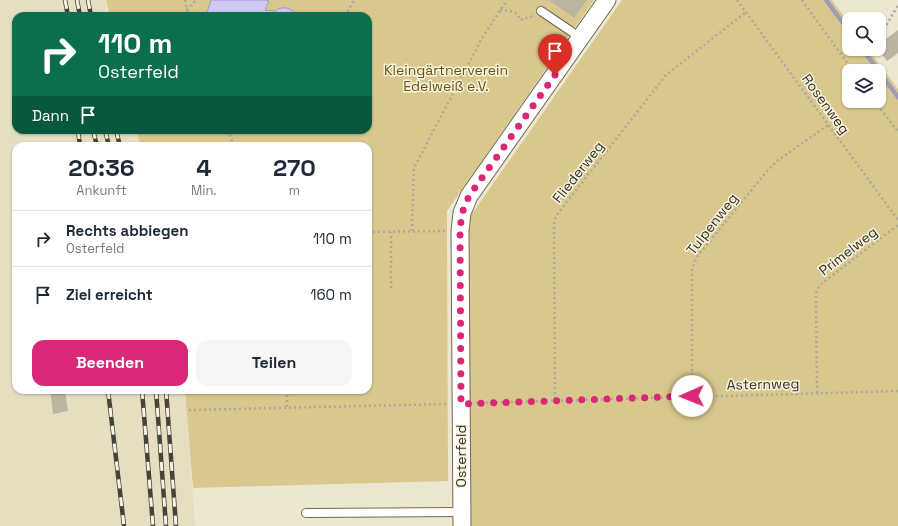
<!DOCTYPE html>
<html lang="de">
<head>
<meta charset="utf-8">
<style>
	body { margin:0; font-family:"Space Grotesk",sans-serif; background:#f6f6f7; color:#1f2937; height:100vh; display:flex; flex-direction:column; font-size:15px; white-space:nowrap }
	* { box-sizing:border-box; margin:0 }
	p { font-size:13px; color:#747a83 }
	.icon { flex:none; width:22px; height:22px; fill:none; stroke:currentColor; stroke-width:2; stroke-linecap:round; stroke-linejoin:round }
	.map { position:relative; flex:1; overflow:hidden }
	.side { position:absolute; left:12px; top:142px; width:360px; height:252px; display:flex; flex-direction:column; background:#fff; border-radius:12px; box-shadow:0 1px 3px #0004 }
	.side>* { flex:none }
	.banner { position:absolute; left:12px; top:12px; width:360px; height:122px; border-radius:12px; box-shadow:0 1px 3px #0004; background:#0b6e4f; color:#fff; overflow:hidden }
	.controls { position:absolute; left:842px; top:12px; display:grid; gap:8px }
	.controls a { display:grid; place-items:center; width:44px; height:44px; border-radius:8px; background:#fff; box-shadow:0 1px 3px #0004; font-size:20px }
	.pin { position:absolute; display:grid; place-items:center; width:34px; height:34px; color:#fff; margin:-41px -17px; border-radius:50% 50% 50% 0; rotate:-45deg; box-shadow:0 0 4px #0007 }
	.pin .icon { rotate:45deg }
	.me { position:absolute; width:44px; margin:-22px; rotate:269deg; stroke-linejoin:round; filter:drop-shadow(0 0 3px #0008) }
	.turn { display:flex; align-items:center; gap:14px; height:84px; padding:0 20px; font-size:18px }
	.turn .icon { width:52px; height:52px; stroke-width:2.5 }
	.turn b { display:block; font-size:28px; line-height:34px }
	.then { display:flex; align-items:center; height:38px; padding:0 20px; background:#0003; gap:8px; font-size:15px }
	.eta { display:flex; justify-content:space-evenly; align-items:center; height:68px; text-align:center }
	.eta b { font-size:24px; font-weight:800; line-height:28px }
	.cta { display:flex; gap:8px; margin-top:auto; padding:8px 20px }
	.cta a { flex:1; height:46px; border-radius:12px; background:#db2777; color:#fff; font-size:16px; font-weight:800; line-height:46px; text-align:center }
	.cta a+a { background:#f6f6f7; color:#1f2937 }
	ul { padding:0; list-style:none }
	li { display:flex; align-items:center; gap:12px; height:56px; padding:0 20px; border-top:1px solid #e0e1e3 }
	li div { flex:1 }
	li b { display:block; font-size:15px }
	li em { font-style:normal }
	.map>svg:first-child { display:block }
	.built { fill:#e5dec1 }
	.green { fill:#d8c88d; fill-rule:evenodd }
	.water { fill:#d1c7f7; stroke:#a19ab9 }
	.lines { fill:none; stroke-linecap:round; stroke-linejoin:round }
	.stream { stroke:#a19ab9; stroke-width:4.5 }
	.building { fill:#bbb6a1 }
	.service-casing { stroke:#6e6956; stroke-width:10 }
	.minor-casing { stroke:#6e6956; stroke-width:19 }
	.path { stroke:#ada898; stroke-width:2.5; stroke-dasharray:2 3; stroke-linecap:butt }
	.service { stroke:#fff; stroke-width:8 }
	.minor { stroke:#fff; stroke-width:17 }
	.rail-casing { stroke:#45433a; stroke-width:4.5 }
	.rail { stroke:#faf4df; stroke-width:3; stroke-dasharray:9; stroke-linecap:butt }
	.route { stroke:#db2777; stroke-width:7; stroke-dasharray:0 12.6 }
	.labels { text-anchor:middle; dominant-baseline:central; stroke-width:3; stroke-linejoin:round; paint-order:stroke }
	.park-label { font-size:14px; fill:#645410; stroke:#faf4df }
	.street-label { font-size:14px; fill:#323028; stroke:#faf4df }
</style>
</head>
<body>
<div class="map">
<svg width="898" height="526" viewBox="0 0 898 526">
	<rect width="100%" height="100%" fill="#ede7d2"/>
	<polygon class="built" points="0,0 105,0 109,16 16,16 16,130 137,130 140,146 16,146 16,390 185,390 195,526 0,526"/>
	<g class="green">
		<polygon points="106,0 594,0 447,211 448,481 193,488 185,390 368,390 368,146 140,146 137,130 368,130 368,16 110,16"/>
		<path d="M622,0H832L849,23V49H868L898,89V526H471L469,218ZM849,71H879V101H849Z"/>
	</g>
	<path class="water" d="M211,0H266L269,1L265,10L275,11C282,5 293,8 298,16H206Z"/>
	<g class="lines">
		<g class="stream">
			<polyline points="826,0 849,31"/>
			<polyline points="862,49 879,71"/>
			<polyline points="879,72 898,97"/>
		</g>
	</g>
	<g class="building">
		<polygon points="549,0 587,0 574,18"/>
		<polygon points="898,30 898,53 887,61 878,49 879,44"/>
		<polygon points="50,390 65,390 68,411 53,414"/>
	</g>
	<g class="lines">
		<g class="service-casing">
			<g id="service">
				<polyline points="541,11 581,38"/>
				<polyline points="306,513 461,512"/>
			</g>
		</g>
		<g class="minor-casing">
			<polyline id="minor" points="462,526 460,231 462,213 469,196 607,0"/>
		</g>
		<g class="path">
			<polyline points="185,0 188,16"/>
			<polyline points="737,0 898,220"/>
			<polyline points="802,0 853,71"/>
			<polyline points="187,10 196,0"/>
			<path d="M500,10C509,11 517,10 520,20L533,16"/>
			<polyline points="345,16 354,0"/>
			<polyline points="879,38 898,5"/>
			<polyline points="875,101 898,132"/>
			<polyline points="228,130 234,146"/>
			<polyline points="412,231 414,168 482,38 507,0"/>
			<polyline points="368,232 445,231"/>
			<polyline points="391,288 391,232"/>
			<polyline points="287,390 287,408"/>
			<polyline points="817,393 816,293 820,285 898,225"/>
			<polyline points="692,396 692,270 696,258 768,170 777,161 828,125"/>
			<polyline points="555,399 554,224 556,216 666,75 746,12"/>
			<polyline points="476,403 898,391"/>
			<polyline points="189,410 447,404"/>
		</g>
		<use href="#service" class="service"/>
		<use href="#minor" class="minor"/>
		<g class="rail-casing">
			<g id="rail">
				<polyline points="65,0 68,16"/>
				<polyline points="77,0 80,16"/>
				<polyline points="88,0 91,16"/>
				<polyline points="78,130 80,146"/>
				<polyline points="93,130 97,146"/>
				<polyline points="105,130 109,146"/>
				<polyline points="116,130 120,146"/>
				<polyline points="108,390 124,526"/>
				<polyline points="142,390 153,526"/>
				<polyline points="156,390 166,526"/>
				<polyline points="166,390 176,526"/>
			</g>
		</g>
		<use href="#rail" class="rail"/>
	</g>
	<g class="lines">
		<polyline class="route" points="555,75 469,196 462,213 460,230 461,404 692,396"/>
	</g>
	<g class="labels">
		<g class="park-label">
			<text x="446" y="70">Kleingärtnerverein<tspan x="446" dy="16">Edelweiß e.V.</tspan></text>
		</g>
		<g class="street-label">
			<text transform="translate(826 104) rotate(54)">Rosenweg</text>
			<text transform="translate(578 172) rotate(-52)">Fliederweg</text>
			<text transform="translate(712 224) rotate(-52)">Tulpenweg</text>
			<text transform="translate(848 251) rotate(-38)">Primelweg</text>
			<text transform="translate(763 384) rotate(-1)">Asternweg</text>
			<text transform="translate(461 456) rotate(-90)">Osterfeld</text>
		</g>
	</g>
</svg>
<div class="controls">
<a><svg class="icon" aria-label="search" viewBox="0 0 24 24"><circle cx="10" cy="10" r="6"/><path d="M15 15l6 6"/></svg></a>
<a><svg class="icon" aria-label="layers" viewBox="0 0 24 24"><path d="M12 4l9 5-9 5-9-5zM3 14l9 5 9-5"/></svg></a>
</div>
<div class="pin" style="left:555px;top:75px;background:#d93025"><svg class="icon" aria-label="arrive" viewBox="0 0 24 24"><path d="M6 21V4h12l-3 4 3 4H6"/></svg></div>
<svg class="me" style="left:692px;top:396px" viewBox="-20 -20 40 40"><circle r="19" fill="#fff"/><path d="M0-13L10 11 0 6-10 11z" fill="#db2777"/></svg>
<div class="banner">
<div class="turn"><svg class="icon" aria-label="right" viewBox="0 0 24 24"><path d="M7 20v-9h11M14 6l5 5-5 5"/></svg><div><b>110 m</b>Osterfeld</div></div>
<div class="then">Dann<svg class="icon" aria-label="arrive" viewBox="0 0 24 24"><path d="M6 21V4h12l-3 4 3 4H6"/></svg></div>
</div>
<section class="side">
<div class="eta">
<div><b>20:36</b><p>Ankunft</p></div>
<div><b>4</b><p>Min.</p></div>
<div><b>270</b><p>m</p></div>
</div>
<ul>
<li><svg class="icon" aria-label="right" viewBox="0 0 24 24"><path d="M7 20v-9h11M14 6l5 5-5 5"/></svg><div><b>Rechts abbiegen</b><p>Osterfeld</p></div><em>110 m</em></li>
<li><svg class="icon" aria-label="arrive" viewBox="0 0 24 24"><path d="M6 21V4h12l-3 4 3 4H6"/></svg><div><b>Ziel erreicht</b></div><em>160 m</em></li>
</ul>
<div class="cta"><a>Beenden</a><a>Teilen</a></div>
</section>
</div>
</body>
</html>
